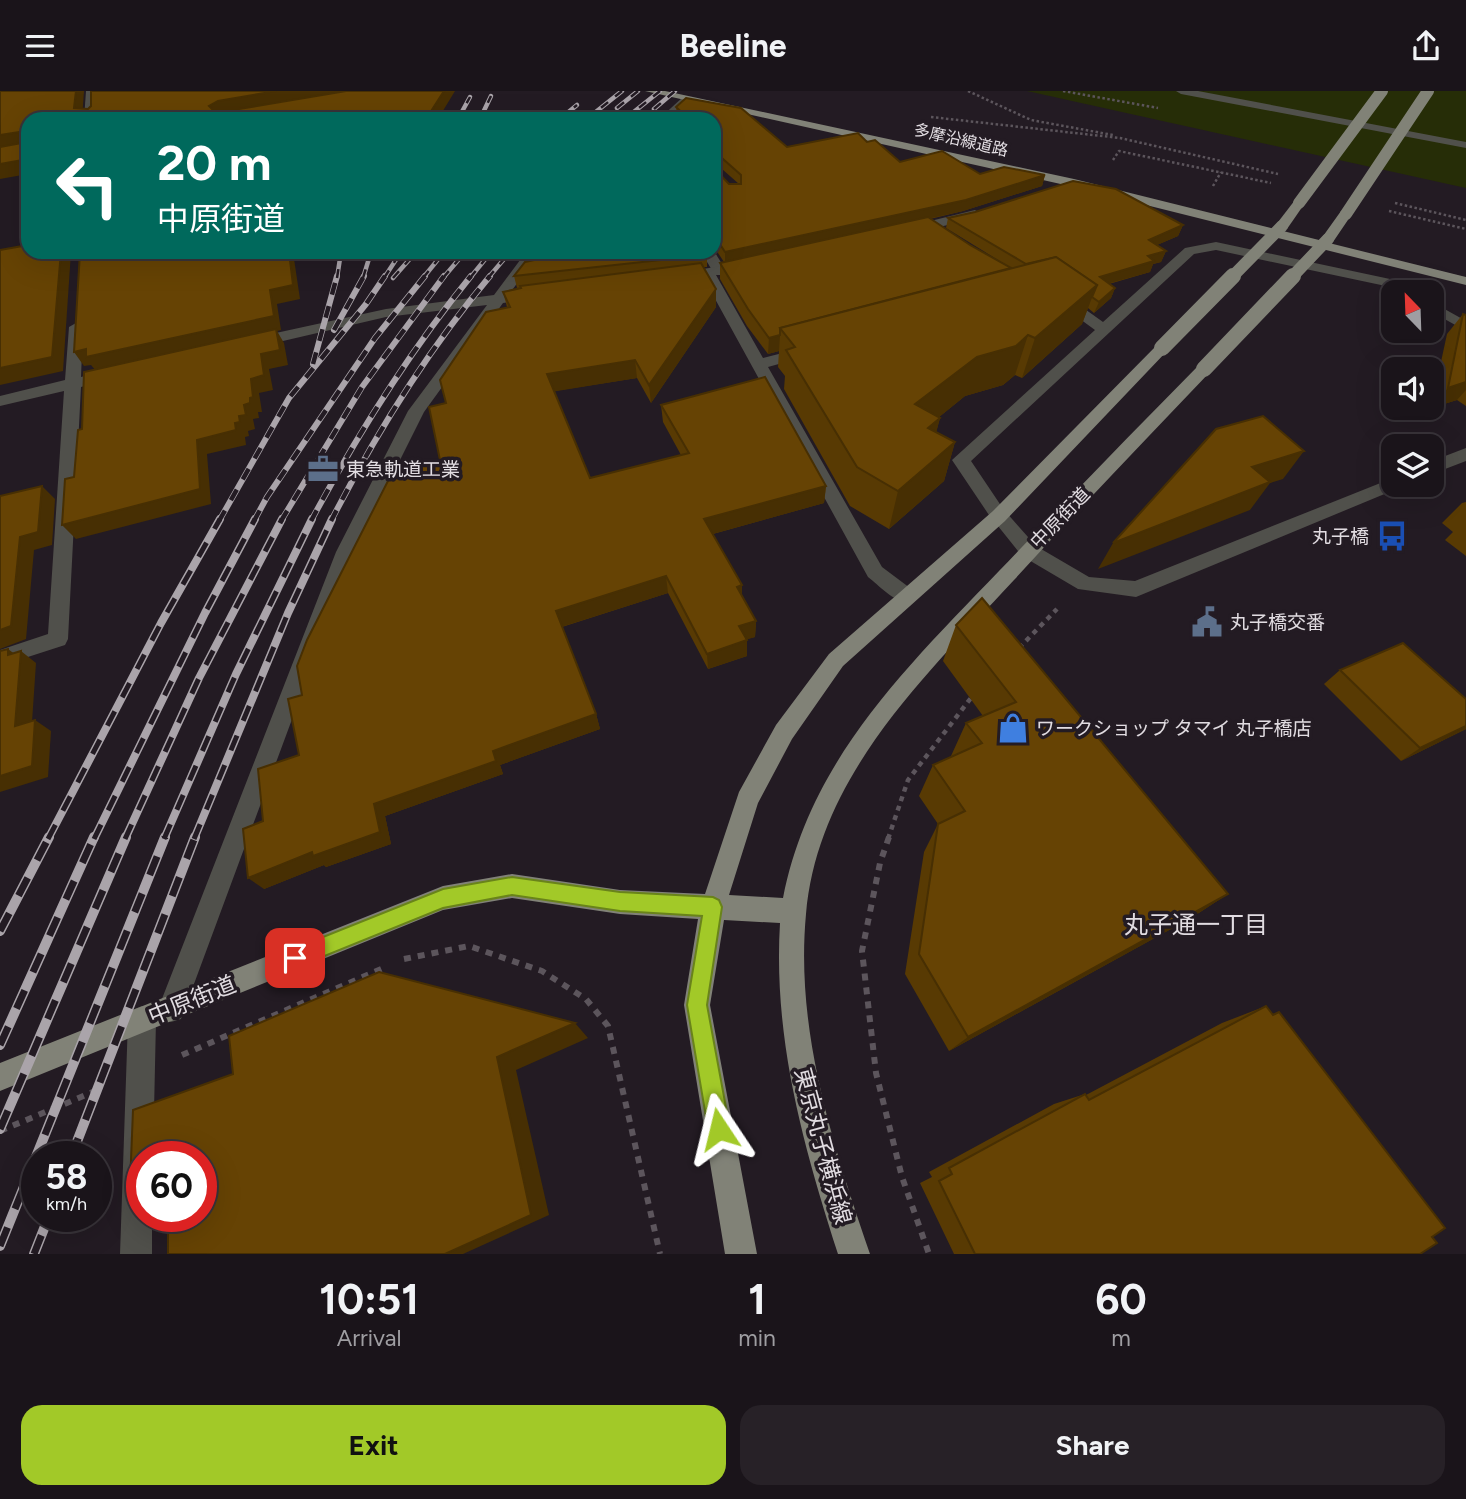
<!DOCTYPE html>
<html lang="en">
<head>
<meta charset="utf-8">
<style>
	body { margin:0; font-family:Figtree,"Noto Sans JP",sans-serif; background:#272127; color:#f1f3f6; height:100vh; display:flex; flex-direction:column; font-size:26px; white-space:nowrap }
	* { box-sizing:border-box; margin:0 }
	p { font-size:23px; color:#9f9ea2 }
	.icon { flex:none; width:38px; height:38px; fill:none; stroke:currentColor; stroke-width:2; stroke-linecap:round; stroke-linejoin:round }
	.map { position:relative; height:1163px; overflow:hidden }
	.drawer { display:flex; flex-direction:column; background:#1a141a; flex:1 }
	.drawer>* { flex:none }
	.banner { position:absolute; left:21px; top:21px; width:700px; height:147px; border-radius:21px; box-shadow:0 7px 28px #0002,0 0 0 2px #383339; background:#00695c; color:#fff; overflow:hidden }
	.needle { width:46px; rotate:337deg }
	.fabs { position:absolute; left:1381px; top:189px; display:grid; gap:14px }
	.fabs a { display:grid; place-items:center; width:63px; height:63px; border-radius:14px; background:#1a141a; box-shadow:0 7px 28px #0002,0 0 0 2px #383339; font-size:35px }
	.speed { position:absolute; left:21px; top:1050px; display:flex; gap:14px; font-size:35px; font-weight:700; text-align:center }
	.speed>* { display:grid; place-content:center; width:91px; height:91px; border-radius:50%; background:#1a141a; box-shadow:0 7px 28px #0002,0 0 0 2px #383339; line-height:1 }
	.speed small { font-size:18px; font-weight:400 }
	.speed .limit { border:10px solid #d22; background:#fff; color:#111 }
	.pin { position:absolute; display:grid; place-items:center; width:60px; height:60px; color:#fff; margin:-30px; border-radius:14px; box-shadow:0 4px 10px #0006 }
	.me { position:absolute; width:77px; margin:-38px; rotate:350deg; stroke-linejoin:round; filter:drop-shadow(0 0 5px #0008) }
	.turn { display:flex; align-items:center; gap:24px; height:147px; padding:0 21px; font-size:32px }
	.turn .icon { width:91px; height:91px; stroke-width:2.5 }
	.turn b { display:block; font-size:49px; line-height:60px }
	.eta { display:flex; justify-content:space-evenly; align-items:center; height:119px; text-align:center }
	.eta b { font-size:42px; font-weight:700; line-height:49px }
	.button { display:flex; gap:14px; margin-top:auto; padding:14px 21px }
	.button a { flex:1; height:80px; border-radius:21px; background:#a2c928; color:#111; font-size:28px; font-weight:700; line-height:80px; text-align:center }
	.button a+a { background:#272127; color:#f1f3f6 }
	header { display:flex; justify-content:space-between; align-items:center; height:91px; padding:0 21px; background:#1a141a; font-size:32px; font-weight:700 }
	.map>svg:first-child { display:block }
	.green { fill:#262d07 }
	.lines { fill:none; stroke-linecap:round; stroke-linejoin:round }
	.path-far2 { stroke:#5c555c; stroke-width:2.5; stroke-dasharray:2.5 2.5; stroke-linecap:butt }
	.path-far1 { stroke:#5c555c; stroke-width:4.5; stroke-dasharray:5 5; stroke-linecap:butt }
	.path { stroke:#5c555c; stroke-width:6; stroke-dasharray:7 7; stroke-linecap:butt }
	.service { fill:#50504b; fill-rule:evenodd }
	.minor { fill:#50504b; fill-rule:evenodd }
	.tertiary { fill:#50504b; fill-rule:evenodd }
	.primary { fill:#818277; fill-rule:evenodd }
	.rail-far3-casing { stroke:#aaa4aa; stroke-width:4.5 }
	.rail-far2-casing { stroke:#aaa4aa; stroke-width:6 }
	.rail-far1-casing { stroke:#aaa4aa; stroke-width:8 }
	.rail-casing { stroke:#aaa4aa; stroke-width:10 }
	.rail-far3 { stroke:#231b23; stroke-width:2.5; stroke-dasharray:9; stroke-linecap:butt }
	.rail-far2 { stroke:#231b23; stroke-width:4.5; stroke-dasharray:12; stroke-linecap:butt }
	.rail-far1 { stroke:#231b23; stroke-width:5; stroke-dasharray:16; stroke-linecap:butt }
	.rail { stroke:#231b23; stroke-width:7; stroke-dasharray:20; stroke-linecap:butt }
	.primary-bridge-far1 { stroke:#818277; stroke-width:12 }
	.primary-bridge { stroke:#818277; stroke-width:16 }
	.wall { fill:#583a03 }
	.shaded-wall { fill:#472f03 }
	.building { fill:#664304; stroke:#472f03; stroke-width:2 }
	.route { fill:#a2c928; stroke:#69831a; stroke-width:2 }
	.labels { text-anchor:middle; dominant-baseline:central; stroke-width:7; stroke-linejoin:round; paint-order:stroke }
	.far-street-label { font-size:16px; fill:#e1dce1; stroke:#231b23 }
	.poi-label { font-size:19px; fill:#e1dce1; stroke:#231b23; text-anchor:start }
	.street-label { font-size:19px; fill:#e1dce1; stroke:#231b23 }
	.near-street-label { font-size:23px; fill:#e1dce1; stroke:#231b23 }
	.near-neighbourhood-label { font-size:24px; fill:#e1dce1; stroke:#231b23 }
</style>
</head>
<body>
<header><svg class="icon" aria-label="menu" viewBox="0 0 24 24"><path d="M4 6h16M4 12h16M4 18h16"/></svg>Beeline<svg class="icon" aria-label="share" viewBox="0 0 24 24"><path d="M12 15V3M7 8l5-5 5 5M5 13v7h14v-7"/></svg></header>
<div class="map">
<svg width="1466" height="1163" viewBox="0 0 1466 1163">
	<rect width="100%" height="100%" fill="#231b23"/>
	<polygon class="green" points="1027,0 1466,0 1466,97"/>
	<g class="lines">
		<g class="path-far2">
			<polyline points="968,0 1031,29 1113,44"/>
			<polyline points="1063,0 1158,17"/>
			<polyline points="931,26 1120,47 1278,83"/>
			<polyline points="1113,69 1119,60 1271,92"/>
			<polyline points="1213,95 1221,81"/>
			<polyline points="1395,112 1466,129"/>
			<polyline points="1389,120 1466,138"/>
		</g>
		<g class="path-far1">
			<polyline points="1019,557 1057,518"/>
			<polyline points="888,748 908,689 974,603"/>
		</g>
		<g class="path">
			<polyline points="889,746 880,772 862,860 876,982 902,1086 929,1163"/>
			<polyline points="404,868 469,855 542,880 586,908 608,935 660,1163"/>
			<polyline points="182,964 386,876"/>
			<polyline points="0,1040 100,998"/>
		</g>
		<g class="service">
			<polygon points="1176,0 1198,0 1466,51 1466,57 1181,3"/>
			<polygon points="714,160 727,181 725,184 715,184 701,161"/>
		</g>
		<g class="minor">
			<polygon points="86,0 96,0 96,28 84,28"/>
			<polygon points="683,6 692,8 672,28 659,28"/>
			<polygon points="975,119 981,123 980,126 911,143 904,139 906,136"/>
			<polygon points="1216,151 1390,188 1416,201 1397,201 1381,194 1216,159 1194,163 971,370 1008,425 1005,430 993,430 952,369 1095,239 1058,212 1056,209 1058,206 1068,206 1103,231 1185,157"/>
			<polygon points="526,161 540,161 510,202 531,200 538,204 531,208 503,212 424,321 354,461 181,928 171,931 161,928 158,918 336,461 408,320 487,214 386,226 253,257 245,252 253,247 386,218 494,204"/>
			<path d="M746,171L751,172V178L716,184L763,267L806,256L814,261L811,264L768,276L882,476L914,500L917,505L914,510C898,516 881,496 868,486L703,186L678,190L671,186L678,182Z"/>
			<polygon points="1432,211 1466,230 1466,240 1432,221"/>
			<polygon points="76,232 83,236 81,286 109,279 117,284 115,287 81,296 68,548 65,554 0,575 0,559 48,543 64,300 0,315 0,305 65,289 69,236"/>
			<polygon points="142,915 152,919 156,929 153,1066 142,1066 142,1125 152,1125 152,1163 120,1163 128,929 132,919"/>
		</g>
		<g class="tertiary">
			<polygon points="1466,357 1466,370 1432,383 1432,370"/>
			<polygon points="1393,387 1393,394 1401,394 1399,397 1136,506 1078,498 1022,465 990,425 993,420 1005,420 1036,455 1089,486 1135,490"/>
		</g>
		<g class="primary">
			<polygon points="645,0 665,0 1074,88 1323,150 1321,148 1341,120 1346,119 1352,123 1333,151 1329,152 1466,186 1466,194 1074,96"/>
			<polygon points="1299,108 1305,112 1287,138 1277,138 1275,135 1295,109"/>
			<path d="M1162,252L1167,254L1170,257L1167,260L1005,430L843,575L792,648L758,712L729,804L783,807C810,669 905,578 999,480C1065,411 1131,343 1198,275H1210L1212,278L1210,281C1144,350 1078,419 1014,489C925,585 818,685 806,823C795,940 833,1054 870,1163H838C803,1054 773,947 780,832L724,829L710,914L757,1163H725L684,914L698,828L620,823L512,807L443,819L0,1000V972L443,795L512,783L620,799L705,803L739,701L776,634L829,563L993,420L1157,254Z"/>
		</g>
		<g class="rail-far3-casing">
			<g id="rail-far3">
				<polyline points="617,17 638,0"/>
				<polyline points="654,18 675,0"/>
				<polyline points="458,28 470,6"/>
				<polyline points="480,28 491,5"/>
				<polyline points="560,28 577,14"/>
				<polyline points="587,28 622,0"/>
				<polyline points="625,28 660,0"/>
				<polyline points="337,187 341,161"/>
				<polyline points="363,187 371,161"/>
				<polyline points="384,187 401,161"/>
				<polyline points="393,187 416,161"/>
				<polyline points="423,187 444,161"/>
				<polyline points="443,187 465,161"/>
				<polyline points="470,187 491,161"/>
				<polyline points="488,187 510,161"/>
			</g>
		</g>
		<g class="rail-far2-casing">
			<g id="rail-far2">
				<polyline points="334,239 364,185"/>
				<polyline points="313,273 337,185"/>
				<polyline points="219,430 289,307 366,213 385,185"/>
				<polyline points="254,430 267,406 375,247 425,185"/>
				<polyline points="281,430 362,296 444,185"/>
				<path d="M311,430C357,344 409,261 471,185"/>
				<path d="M331,430C375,344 427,260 490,185"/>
			</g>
		</g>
		<g class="rail-far1-casing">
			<g id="rail-far1">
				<polyline points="48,748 161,532 220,428"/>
				<polyline points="94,748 205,522 255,428"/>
				<polyline points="125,748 199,587 282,428"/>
				<polyline points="164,748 236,583 312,428"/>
				<polyline points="194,748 288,522 332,428"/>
			</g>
		</g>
		<g class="rail-casing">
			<g id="rail">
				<polyline points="0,840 49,746"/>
				<polyline points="0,954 94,746"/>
				<polyline points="0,1038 126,746"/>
				<polyline points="71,1066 195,746"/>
				<polyline points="0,1155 165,746"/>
				<polyline points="34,1163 49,1125"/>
			</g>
		</g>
		<use href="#rail-far3" class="rail-far3"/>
		<use href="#rail-far2" class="rail-far2"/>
		<use href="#rail-far1" class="rail-far1"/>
		<use href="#rail" class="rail"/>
		<g class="primary-bridge-far1">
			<polyline points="1299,112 1382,0"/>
			<polyline points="1346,123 1428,0"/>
			<polyline points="1231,187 1282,135"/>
			<polyline points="1291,187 1328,148"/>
		</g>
		<g class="primary-bridge">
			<polyline points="1162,257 1233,185"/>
			<polyline points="1204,278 1293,185"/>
		</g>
	</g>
	<g class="wall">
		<polygon points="686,7 741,17 787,56 858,42 867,51 875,49 900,71 942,60 980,83 1004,76 1045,84 1042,95 963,120 930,128 970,154 1011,177 946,137 948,127 975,121 1073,90 1116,98 1183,134 1178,145 1157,154 1166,160 1161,171 1153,173 1150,181 1109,193 1115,197 1111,207 1094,222 1088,217 1082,233 1022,287 1015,284 1003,294 965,305 939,326 940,327 936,341 955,351 944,390 889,438 850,415 784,298 785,285 778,276 779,260 768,263 747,235 720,188 720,172 724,171 716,159 714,159 714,77 729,93 739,93 714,71 714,28 678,28 677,27 676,16"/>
		<polygon points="544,161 705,161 707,164 707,176 703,176 716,216 651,312 637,287 554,300 590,387 681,364 663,331 661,314 826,395 824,412 713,443 742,494 742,505 756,530 755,546 746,548 747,565 708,578 668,502 562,536 596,623 600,638 500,674 503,683 385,725 391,753 326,776 324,774 264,798 263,730 299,664 302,604 440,369 446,312 507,216 503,201 520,197 517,197 514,185 546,166"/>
		<polygon points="1463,223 1466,224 1466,315 1457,309 1431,317 1447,243"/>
		<polygon points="1466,411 1466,465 1445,449 1453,441 1442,432 1462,412"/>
		<polygon points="956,534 1228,803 1191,827 949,960 905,883 924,761 938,733 919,705 933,674 952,666 951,665 966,632 983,625 943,570"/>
		<polygon points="1340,579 1466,638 1401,670 1324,593"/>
		<polygon points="1266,915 1273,923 1279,921 1432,1146 1420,1163 954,1163 920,1092 932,1086 929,1081 1054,1013 1085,1003 1086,1004 1222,932"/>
	</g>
	<g class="shaded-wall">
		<polygon points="76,0 84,0 82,28 74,17"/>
		<polygon points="276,0 358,0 215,27 209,15 218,10"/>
		<polygon points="444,0 455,0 438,28 426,28"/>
		<polygon points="19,41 28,54 0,59 0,44"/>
		<polygon points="23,69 28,72 28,83 0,88 0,73"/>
		<polygon points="1045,84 1042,95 963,120 725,173 725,161"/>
		<polygon points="1183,134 1178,145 1145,159 1149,149"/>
		<polygon points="1166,160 1161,171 1153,173 1150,181 1096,196 1082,233 1022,287 1035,247 1100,186 1148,165"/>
		<polygon points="61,161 71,161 63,280 0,294 0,277"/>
		<polygon points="289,161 293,161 300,208 277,213 281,239 277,240 284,252 288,274 269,278 273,299 259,302 262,321 258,321 259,327 253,328 255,338 248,340 249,345 245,346 246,354 207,363 211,413 76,448 62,434 197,349 235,332 244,314 250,307 251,288 96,280 91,274 84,275 74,261 270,199"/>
		<polygon points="1115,197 1111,207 1094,222 1099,211"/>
		<polygon points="716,198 716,216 651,312 649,294"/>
		<polygon points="780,244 779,260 768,263 769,247"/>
		<polygon points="1028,244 1015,284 1003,294 965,305 906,353 915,313 977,266"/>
		<polygon points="635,269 637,287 551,301 547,283"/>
		<polygon points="1466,291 1466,299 1457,309 1431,317 1448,297"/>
		<polygon points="940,327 930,366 928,337"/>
		<polygon points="955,351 944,390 889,438 898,400"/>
		<polygon points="1304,360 1283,388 1270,392 1250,419 1098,478 1113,452 1252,376"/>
		<polygon points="42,395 55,408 52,454 34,459 26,548 0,558 0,539 20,446"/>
		<polygon points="826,395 824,412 705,445 704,428"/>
		<polygon points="666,485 668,502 561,536 556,520"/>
		<polygon points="742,494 742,510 737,496"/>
		<polygon points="756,530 755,546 739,551 739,535"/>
		<polygon points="747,549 747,565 708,578 707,563"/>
		<polygon points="8,558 20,567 21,560 36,572 31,646 15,635 8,564"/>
		<polygon points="596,623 600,638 500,674 503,683 385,725 391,753 326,776 324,774 264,798 248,787 374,713 493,660"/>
		<polygon points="35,629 51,640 48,686 0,701 0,685"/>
		<polygon points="1466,635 1466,638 1401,670 1420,657"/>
		<polygon points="1228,803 1191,827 949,960 968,946"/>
		<polygon points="575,932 588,947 516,979 549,1124 463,1163 445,1163 497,966"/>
		<polygon points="142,1090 142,1095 130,1094"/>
	</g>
	<g class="building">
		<polygon points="0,0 76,0 74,17 88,18 91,15 91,0 276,0 218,10 209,15 212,18 239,18 346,0 444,0 426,28 28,28 28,72 23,73 23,69 0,73 0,56 22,52 22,44 19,41 0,44"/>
		<polygon points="686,7 741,17 787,56 858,42 867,51 875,49 900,71 942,60 980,83 1004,76 1045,84 966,109 725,161 716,147 714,147 714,77 729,93 741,93 741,84 714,60 714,28 689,28 676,16"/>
		<polygon points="1073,90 1116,98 1183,134 1149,149 1166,160 1148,165 1154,170 1100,186 1115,197 1099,211 1092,206 1097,194 1056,166 1026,173 948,127 975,121"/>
		<polygon points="928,126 970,154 1011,177 780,237 780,244 769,247 748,218 720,172"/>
		<polygon points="28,154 28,161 61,161 52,266 0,277 0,159"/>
		<polygon points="80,161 289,161 293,194 270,199 274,225 86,266 86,258 74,261"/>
		<polygon points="546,161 705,161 707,164 514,185 525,171 548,166"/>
		<polygon points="1056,166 1097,194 1035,247 1028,244 1016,255 977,266 915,313 940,327 928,337 955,351 898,400 857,376 786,259 795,256 780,237"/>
		<polygon points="701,172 716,198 649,294 635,269 547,283 590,387 689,362 661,314 765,286 826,395 704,428 742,494 737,496 756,530 739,535 747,549 707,563 666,485 556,520 596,623 493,660 496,670 374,713 380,741 313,765 312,761 248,787 243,738 263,730 258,678 299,664 288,608 302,604 297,575 307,549 392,382 440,369 429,316 446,312 440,289 486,221 510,216 503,201 521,197 520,195"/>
		<polygon points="1463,223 1466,224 1466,291 1448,297"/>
		<polygon points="276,238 280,259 261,263 264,284 251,288 253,306 250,307 250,312 244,314 246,324 239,325 240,331 235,332 236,339 197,349 200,398 62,434 65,388 74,386 78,339 82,338 84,281"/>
		<polygon points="1263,325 1304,360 1252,376 1270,391 1113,452 1216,338"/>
		<polygon points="42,395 38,441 20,446 11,535 0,539 0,405"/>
		<polygon points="982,507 1228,803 968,946 919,863 938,733 965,720 933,674 982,652 966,632 1016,611 956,534"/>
		<polygon points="1403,552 1466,608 1466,635 1420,657 1340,579"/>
		<polygon points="8,558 8,564 21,560 15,635 35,629 32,675 0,685 0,560"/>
		<polygon points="379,881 575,932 497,966 531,1124 445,1163 168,1163 168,1125 201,1125 201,1066 142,1066 142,1090 130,1094 133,1019 233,983 229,945"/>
		<polygon points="1266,915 1273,924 1279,921 1445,1137 1432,1146 1437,1152 1420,1163 975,1163 939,1090 952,1083 949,1077 1085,1003 1089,1009"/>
	</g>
	<polygon class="route" points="512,786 620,801 713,806 719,809 722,816 707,914 730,1038 727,1046 719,1049 711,1046 708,1038 687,914 702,825 620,820 512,804 443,817 295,877 288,874 285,867 288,860 443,798"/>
	<defs>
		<g id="office-bare" transform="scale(2.415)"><path d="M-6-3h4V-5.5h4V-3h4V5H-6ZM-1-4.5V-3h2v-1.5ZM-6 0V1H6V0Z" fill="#5c6f8a" stroke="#231b23" stroke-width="2.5" paint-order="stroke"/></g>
		<g id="bus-bare" transform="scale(2.415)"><path d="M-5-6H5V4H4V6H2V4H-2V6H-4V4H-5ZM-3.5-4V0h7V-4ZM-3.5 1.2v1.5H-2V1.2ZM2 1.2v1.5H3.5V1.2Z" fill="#1a4fb4" stroke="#231b23" stroke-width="2.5" paint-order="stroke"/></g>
		<g id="civic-bare" transform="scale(2.415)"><path d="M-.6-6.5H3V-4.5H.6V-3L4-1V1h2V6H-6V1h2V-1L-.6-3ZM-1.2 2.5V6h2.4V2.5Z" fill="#5c6f8a" stroke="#231b23" stroke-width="2.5" paint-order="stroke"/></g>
		<g id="shop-bare" transform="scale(2.415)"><path d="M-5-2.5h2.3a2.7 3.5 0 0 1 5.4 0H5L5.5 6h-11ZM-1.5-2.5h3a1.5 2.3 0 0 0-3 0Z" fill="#3f7fe0" stroke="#231b23" stroke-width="2.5" paint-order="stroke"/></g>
	</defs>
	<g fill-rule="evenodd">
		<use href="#office-bare" x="323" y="378"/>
		<use href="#bus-bare" x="1392" y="445"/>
		<use href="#civic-bare" x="1207" y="531"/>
		<use href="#shop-bare" x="1013" y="637"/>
	</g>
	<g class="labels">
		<g class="far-street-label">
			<text transform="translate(961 49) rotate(13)">多摩沿線道路</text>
		</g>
		<g class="poi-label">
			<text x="346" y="378">東急軌道工業</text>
			<text x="1369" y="445" text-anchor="end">丸子橋</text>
			<text x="1230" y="531">丸子橋交番</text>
			<text x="1036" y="637">ワークショップ タマイ 丸子橋店</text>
		</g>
		<g class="street-label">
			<text transform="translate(1060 427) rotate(-46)">中原街道</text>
		</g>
		<g class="near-street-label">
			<text transform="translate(192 909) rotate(-22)">中原街道</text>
			<text transform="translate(823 1055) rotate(75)">東京丸子横浜線</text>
		</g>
		<g class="near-neighbourhood-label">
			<text x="1196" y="833">丸子通一丁目</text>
		</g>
	</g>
</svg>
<div class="fabs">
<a><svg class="needle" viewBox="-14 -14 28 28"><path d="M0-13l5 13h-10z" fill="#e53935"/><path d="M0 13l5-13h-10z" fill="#9f9ea2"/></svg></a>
<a><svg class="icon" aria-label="sound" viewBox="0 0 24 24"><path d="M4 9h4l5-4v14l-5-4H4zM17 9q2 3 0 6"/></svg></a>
<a><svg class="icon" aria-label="layers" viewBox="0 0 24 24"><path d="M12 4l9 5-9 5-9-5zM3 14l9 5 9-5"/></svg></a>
</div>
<div class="speed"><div>58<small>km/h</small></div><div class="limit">60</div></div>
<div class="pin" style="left:295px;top:867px;background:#d93025"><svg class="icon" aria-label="arrive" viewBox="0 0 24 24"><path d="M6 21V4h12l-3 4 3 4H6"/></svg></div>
<svg class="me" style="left:719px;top:1038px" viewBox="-20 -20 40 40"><path d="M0-17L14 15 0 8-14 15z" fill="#a2c928" stroke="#fff" stroke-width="4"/></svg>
<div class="banner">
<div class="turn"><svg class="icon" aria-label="left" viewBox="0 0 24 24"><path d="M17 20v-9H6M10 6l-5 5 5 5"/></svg><div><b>20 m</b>中原街道</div></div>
</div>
</div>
<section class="drawer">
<div class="eta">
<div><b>10:51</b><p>Arrival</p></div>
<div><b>1</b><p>min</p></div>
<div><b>60</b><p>m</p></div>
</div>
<div class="button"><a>Exit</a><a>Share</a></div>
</section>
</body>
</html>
